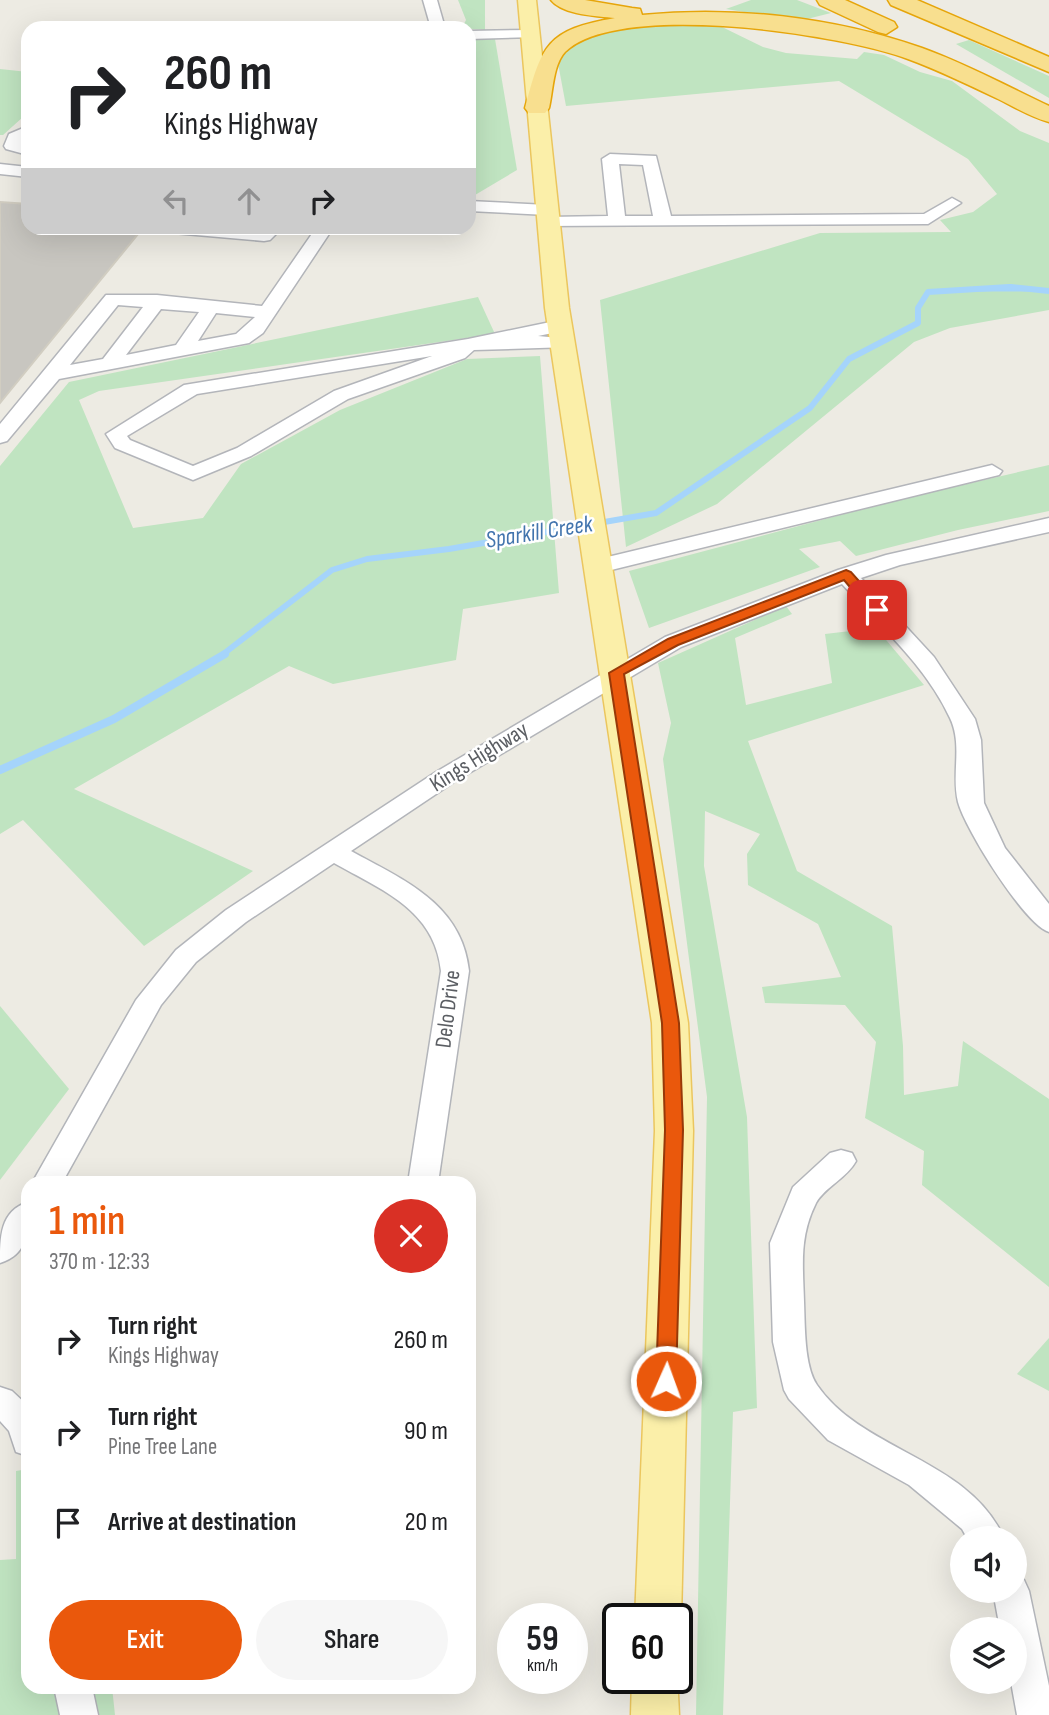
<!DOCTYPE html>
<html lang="en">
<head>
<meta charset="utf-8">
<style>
	body { margin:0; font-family:"Sofia Sans Condensed",sans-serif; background:#f6f6f6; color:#202124; height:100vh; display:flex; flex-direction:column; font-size:26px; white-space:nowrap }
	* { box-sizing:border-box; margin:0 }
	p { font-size:23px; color:#757577 }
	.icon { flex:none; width:38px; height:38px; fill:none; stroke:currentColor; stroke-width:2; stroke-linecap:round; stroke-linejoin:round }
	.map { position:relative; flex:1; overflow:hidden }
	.panel { position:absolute; left:21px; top:1176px; width:455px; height:518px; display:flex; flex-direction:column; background:#fff; border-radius:21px; box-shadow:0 7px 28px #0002 }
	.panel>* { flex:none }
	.top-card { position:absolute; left:21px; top:21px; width:455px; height:214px; border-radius:21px; box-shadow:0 7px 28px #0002; background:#fff; color:#202124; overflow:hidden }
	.tools { position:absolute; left:950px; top:1526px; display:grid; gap:14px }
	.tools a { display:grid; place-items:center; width:77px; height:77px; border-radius:50%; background:#fff; box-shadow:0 7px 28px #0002; font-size:35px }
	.speed { position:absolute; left:497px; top:1603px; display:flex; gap:14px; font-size:35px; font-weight:700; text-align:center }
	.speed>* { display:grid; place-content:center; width:91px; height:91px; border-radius:50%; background:#fff; box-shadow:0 7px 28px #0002; line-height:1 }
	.speed small { font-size:18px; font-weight:400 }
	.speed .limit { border:4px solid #111; border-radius:10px; background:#fff; color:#111 }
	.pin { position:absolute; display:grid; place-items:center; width:60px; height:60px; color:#fff; margin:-30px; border-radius:14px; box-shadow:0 4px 10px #0006 }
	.me { position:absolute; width:77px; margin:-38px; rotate:2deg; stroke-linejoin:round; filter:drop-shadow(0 0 5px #0008) }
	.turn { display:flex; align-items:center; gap:24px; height:147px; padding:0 28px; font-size:32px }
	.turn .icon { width:91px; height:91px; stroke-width:2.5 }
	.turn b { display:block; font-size:49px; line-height:60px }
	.lanes { display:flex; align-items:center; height:66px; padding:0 28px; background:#0003; justify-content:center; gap:35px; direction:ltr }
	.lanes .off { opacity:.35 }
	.round { display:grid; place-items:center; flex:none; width:74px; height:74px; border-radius:37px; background:#f6f6f6 }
	.overview { display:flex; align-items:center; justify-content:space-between; height:119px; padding:0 28px }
	h1 { font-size:42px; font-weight:600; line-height:52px; color:#ea580c }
	.action { display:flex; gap:14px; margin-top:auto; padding:14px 28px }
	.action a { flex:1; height:80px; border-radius:42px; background:#ea580c; color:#fff; font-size:28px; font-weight:600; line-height:80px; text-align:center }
	.action a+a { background:#f6f6f6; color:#202124 }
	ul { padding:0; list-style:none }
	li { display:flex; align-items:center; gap:21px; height:91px; padding:0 28px }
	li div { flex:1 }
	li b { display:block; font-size:26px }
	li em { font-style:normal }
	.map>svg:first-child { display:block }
	.green { fill:#c0e4c1 }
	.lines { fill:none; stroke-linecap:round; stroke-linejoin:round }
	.stream-far2 { stroke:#a5d4fb; stroke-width:5 }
	.stream-far1 { stroke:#a5d4fb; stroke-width:6 }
	.stream { stroke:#a5d4fb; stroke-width:8 }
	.building { fill:#c8c6c0; stroke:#d1cdc1; stroke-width:2 }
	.minor-casing { stroke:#b3b5ba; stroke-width:3 }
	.major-casing { stroke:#ebc65e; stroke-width:3 }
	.highway-casing { stroke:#e6a50a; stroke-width:3 }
	.minor { fill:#fff; fill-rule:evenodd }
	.major { fill:#fbefa9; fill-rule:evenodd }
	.highway { fill:#f8df8f; fill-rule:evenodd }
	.route { fill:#ea580c; stroke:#983908; stroke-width:2 }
	.labels { text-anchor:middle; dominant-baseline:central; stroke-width:5; stroke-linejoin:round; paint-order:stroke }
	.street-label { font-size:23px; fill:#5b5e63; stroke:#fff }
	.water-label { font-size:24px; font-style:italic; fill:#4274ad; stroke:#fff }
</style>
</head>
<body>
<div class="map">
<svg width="1049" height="1715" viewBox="0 0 1049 1715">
	<rect width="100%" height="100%" fill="#edebe3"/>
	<g class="green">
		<polygon points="458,0 485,0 485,30 462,28 466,20"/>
		<polygon points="751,0 797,0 831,13 799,21 726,9"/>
		<path d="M658,24L720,26L763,47L786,53L857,59L864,52L884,55L920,72L952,81L1020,131L1049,143V310L950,328L914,342L717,504L626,547L600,300L820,233L951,232L940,220L973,212L997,194L968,159L839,81L566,106L557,58C583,30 621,27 658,24Z"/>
		<polygon points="495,39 517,170 475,195 469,195 469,40"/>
		<polygon points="969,40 1049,76 1049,98 956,44"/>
		<polygon points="0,69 28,72 28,117 23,117 3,135 0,135"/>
		<polygon points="478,297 495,334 99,391 79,400 133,528 203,518 241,464 340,410 467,359 540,356 559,593 463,609 456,660 333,684 289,666 74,789 253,871 144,946 23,820 0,834 0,466 69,382"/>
		<polygon points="1049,465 1049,511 958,530 856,556 840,541 799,549 820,567 649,628 629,571 897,500"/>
		<polygon points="786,606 792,614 735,638 746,705 832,683 825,634 876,628 924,685 748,741 797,871 892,926 903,1046 904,1095 958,1086 963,1041 1049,1099 1049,1287 922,1185 924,1151 865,1118 876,1042 845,1005 765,1003 762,987 841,977 818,924 748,885 747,854 760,834 705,811 704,866 747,1117 757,1408 733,1412 723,1715 696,1715 707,1097 663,759 671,723 658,663"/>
		<polygon points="0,1006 69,1089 0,1180"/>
		<polygon points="1049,1338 1049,1391 1017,1374"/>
		<polygon points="28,1469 28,1687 112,1687 115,1715 0,1715 0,1560 16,1559 16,1471"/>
	</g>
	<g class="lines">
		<polyline class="stream-far2" points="980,289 1028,289"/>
		<g class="stream-far1">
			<polyline points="1011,287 1049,291"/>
			<polyline points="222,655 332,570 367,559 449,549 656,513 810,408 849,359 918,323 918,308 928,292 1009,287"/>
		</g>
		<polyline class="stream" points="0,770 114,719 225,654"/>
	</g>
	<polygon class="building" points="0,202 28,204 28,228 143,228 0,403"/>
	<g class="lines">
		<g class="minor-casing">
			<g id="minor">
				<polygon points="423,0 437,0 445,28 431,28"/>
				<polygon points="531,30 536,31 536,37 469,39 469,31"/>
				<polygon points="28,126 28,137 21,143 28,145 28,155 6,149 4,146 9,134"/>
				<path d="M610,154L656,156L671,216L924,214L952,198L961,203L928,224L542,226L539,222L542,218L548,217L608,216L602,159ZM619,164L643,165L653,216H625Z"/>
				<polygon points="0,164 28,167 28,177 0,174"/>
				<polygon points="469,201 547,205 556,210 547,215 469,211"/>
				<polygon points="164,228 260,230 263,228 282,228 270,240 264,241 173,233"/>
				<path d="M316,228H333L263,333L249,343L59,379L7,441L0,443V424L106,295H157L262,306ZM118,305L143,307L103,359L70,365ZM161,309L199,312L176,345L126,355ZM216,313L255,317L236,334L198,341Z"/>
				<path d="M560,320L567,322L569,326L567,330L538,336L570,339L573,343L570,347L474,350L465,358L348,399L251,456L193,480L115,448L106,434L184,385L468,339ZM432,356L334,391L237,448L193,466L130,440L127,436L197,394Z"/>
				<polygon points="992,465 1002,471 999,475 599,573 588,566 591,561"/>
				<path d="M1049,518V532L900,565L861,578L934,657L975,719L981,740L984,803L1005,848L1049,904V932C1025,925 965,829 958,802C951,774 963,745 950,718C926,666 880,626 842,584L681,647L454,782L351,851C404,880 462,904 469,971L438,1183H408L441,971C435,910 382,890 334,863L246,922L196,962L161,1005L62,1183H32L136,1000L176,950L226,910L436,772L665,637L838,570L886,555Z"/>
				<path d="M841,1150L852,1153L856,1161C847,1178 825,1187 816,1203C799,1237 803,1265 804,1302C805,1325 804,1366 817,1385C863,1452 968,1458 1004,1538H967L962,1529L909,1485L828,1440L789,1399L784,1390L773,1342L770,1243L793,1187L830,1153Z"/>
				<path d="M28,1202C28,1228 30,1254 0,1263C0,1237 0,1211 28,1202Z"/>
				<polygon points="0,1387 12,1391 28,1406 28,1456 16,1452 9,1431 0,1421"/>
				<polygon points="1015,1577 1024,1580 1029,1591 1049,1686 1049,1715 1017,1715 1011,1682 1015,1682 1015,1629 1000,1629 993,1591 1015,1591"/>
				<polygon points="54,1687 92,1687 98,1715 60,1715"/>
			</g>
		</g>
		<g class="major-casing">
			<g id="major">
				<polygon points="518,0 536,0 569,308 688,1023 693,1131 681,1619 677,1627 677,1619 635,1619 655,1131 652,1023 545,308"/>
				<polygon points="677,1673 679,1715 631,1715 632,1678 677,1678"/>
			</g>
		</g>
		<g class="highway-casing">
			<g id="highway">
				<path d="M551,0H585L632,8L640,9L642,15C735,6 833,17 922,48C966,64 1007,86 1049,106V122C1030,117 1013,106 996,98C967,84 938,70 908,59C842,34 618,0 565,52C553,65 553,91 549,108L545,113H529L525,108C542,45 546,30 615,18C597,16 563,15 551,0Z"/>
				<polygon points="817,0 845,0 894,22 897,27 886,34 878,32 820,5"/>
				<polygon points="888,0 917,0 1049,57 1049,72 891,5"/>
			</g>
		</g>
		<use href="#minor" class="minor"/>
		<use href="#major" class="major"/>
		<use href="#highway" class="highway"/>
	</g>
	<polygon class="route" points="846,570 851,572 882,607 882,613 872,613 844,580 678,645 624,674 679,1023 683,1130 676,1381 673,1387 659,1387 656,1381 665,1130 662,1023 609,673 668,639"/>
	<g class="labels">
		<g class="street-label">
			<text transform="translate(479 757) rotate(-32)">Kings Highway</text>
			<text transform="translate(448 1009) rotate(-83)">Delo Drive</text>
		</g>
		<g class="water-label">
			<text transform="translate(539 532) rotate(-9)">Sparkill Creek</text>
		</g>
	</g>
</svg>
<div class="tools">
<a><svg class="icon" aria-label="sound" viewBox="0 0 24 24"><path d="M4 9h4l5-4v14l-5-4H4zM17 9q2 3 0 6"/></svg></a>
<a><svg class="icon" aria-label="layers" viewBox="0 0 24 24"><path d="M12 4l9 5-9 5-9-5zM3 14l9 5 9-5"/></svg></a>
</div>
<div class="speed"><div>59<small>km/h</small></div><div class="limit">60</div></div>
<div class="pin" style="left:877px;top:610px;background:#d93025"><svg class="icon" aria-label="arrive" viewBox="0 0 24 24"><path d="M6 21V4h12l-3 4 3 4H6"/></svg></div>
<svg class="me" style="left:666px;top:1381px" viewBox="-20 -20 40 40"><circle r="17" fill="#ea580c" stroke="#fff" stroke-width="3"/><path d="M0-11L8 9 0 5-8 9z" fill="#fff"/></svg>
<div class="top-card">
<div class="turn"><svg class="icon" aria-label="right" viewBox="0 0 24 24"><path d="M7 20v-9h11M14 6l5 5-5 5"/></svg><div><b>260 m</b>Kings Highway</div></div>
<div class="lanes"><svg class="icon off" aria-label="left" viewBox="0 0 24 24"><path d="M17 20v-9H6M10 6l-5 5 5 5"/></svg><svg class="icon off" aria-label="ahead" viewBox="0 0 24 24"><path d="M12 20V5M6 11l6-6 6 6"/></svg><svg class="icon" aria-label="right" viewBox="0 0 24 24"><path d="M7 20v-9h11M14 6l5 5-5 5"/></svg></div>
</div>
<section class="panel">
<div class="overview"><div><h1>1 min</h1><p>370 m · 12:33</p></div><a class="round" style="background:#d93025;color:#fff"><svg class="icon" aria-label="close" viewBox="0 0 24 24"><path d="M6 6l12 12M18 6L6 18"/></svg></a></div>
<ul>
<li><svg class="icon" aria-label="right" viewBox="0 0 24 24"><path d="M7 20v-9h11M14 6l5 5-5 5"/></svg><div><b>Turn right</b><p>Kings Highway</p></div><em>260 m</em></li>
<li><svg class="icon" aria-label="right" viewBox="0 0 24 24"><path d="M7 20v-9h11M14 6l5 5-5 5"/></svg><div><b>Turn right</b><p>Pine Tree Lane</p></div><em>90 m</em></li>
<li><svg class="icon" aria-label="arrive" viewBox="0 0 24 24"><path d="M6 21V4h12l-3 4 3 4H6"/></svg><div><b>Arrive at destination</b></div><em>20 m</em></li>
</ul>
<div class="action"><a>Exit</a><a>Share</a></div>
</section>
</div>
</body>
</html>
